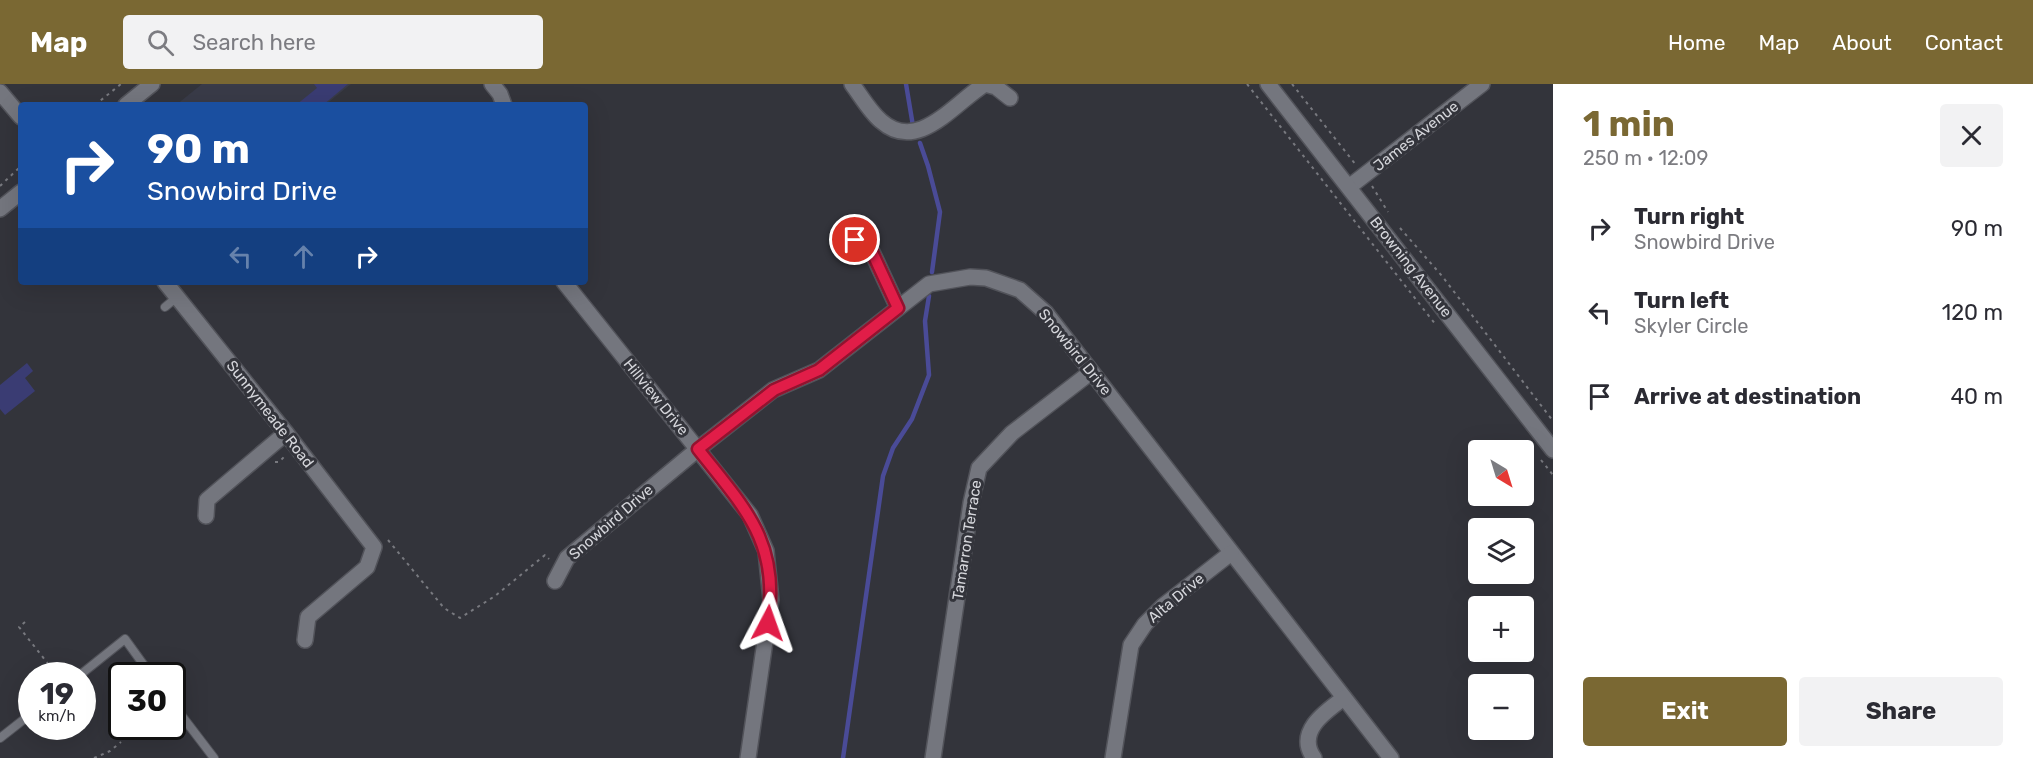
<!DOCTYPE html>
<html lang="en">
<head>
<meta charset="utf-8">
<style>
	body { margin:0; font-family:Rubik,sans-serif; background:#f2f2f3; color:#2b2b33; height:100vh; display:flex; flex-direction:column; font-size:22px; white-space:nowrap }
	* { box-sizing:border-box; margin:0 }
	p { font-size:20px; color:#7c7c81 }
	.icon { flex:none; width:33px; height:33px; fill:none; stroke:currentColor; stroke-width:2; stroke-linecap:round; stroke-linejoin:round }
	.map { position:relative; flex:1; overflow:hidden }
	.drawer { display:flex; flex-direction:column; background:#fff; width:480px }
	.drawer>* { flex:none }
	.guide { position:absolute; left:18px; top:18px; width:570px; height:183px; border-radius:6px; box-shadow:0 6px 24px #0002; background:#1a4fa0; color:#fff; overflow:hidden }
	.needle { width:39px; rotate:142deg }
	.fabs { position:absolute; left:1468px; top:356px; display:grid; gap:12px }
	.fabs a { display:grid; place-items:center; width:66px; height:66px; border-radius:6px; background:#fff; box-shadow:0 6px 24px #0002; font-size:30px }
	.speed { position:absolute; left:18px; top:578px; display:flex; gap:12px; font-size:30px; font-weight:700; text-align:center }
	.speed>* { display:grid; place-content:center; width:78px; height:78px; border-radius:50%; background:#fff; box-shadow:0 6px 24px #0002; line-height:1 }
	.speed small { font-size:15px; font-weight:400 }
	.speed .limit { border:3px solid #111; border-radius:9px; background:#fff; color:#111 }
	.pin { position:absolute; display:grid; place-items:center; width:51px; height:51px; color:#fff; margin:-26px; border:3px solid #fff; border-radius:50%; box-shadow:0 2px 6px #0007 }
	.me { position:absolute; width:66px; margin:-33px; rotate:4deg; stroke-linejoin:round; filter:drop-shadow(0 0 4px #0008) }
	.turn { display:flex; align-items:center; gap:21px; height:126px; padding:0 30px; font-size:27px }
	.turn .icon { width:78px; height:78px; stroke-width:2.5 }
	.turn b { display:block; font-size:42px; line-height:51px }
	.lanes { display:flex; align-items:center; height:57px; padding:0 30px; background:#0003; justify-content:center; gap:30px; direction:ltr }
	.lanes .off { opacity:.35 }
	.round { display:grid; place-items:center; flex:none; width:63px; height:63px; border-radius:6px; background:#f2f2f3 }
	.head { display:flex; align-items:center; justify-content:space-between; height:102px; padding:0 30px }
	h1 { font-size:36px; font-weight:700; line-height:45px; color:#7a6833 }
	.button { display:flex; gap:12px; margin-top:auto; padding:12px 30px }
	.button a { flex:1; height:69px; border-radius:6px; background:#7a6833; color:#fff; font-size:24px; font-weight:700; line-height:69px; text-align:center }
	.button a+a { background:#f2f2f3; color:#2b2b33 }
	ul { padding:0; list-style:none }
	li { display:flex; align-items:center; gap:18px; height:84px; padding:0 30px }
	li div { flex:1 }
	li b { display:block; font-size:22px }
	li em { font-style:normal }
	header { display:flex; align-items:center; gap:36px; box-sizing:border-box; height:84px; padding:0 30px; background:#7a6833; color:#fff }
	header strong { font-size:28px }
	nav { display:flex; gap:33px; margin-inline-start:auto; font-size:21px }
	.search { width:420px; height:54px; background:#f2f2f3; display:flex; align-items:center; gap:15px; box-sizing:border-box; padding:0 21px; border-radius:6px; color:#7c7c81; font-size:22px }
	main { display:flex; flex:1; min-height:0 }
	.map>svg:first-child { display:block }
	.built { fill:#393b48 }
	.green { fill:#3a3c73 }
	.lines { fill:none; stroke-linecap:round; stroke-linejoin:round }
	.stream { stroke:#4a4b97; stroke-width:4.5 }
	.service-casing { stroke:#52535a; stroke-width:10 }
	.minor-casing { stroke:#52535a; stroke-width:18 }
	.tertiary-casing { stroke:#52535a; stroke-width:18 }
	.secondary-casing { stroke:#52535a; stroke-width:18 }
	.path { stroke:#78797f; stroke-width:2; stroke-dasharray:3 4.5; stroke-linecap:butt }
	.service { stroke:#74767e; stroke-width:8 }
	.minor { stroke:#74767e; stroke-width:15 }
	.tertiary { stroke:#74767e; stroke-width:15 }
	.secondary { stroke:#74767e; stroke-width:15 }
	.route-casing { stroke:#92132f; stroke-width:15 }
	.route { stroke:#e11d48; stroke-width:10 }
	.labels { text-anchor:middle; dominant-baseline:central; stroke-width:6; stroke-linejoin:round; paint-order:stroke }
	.street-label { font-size:15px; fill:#d5d6db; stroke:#33343b }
</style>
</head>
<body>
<header>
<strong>Map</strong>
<div class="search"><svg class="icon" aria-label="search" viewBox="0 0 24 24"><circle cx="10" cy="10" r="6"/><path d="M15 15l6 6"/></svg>Search here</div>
<nav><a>Home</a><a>Map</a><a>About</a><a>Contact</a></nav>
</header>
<main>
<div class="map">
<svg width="1553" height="674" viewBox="0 0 1553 674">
	<rect width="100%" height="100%" fill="#33343b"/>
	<polygon class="built" points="202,0 351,0 325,21 176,21"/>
	<g class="green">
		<polygon points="314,0 348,0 323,21 296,21 317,4"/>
		<polygon points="27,279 33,287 25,294 35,307 5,331 0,325 0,301"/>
	</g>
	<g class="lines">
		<g class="stream">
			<polyline points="906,0 913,42"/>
			<polyline points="920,59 928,82 940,128 932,188"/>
			<polyline points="843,674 883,392 893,364 912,335 929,291 925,237 929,212"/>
		</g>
		<g class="service-casing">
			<g id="service">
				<polyline points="165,223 177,213"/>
				<polyline points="80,591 125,555 151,591"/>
				<polyline points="172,619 214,674"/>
				<polyline points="0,654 32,629"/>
			</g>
		</g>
		<g class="minor-casing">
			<g id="minor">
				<polyline points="492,0 500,10 504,21"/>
				<path d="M852,0C861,12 870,28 881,37C918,70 954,19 985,0L996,3L1010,14"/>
				<polyline points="0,8 21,33"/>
				<polyline points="1349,103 1482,0"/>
				<polyline points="855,156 872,168 898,224"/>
				<polyline points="165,198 286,349 374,463 367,483 308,533 305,556"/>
				<polyline points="564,198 750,431 766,467 771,516 748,674"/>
				<polyline points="206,432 207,416 286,349"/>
				<polyline points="555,497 567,474 698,365 773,306 819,286 929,200 970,193 986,194 1020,206 1046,229 1391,674"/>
				<polyline points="933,674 971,419 979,384 1012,349 1091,288"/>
				<polyline points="1113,674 1131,561 1145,540 1163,522 1231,469"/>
				<path d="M1314,674C1295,648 1326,627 1344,614"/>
			</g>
		</g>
		<g class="tertiary-casing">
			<polyline id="tertiary" points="1268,0 1553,366"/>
		</g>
		<g class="secondary-casing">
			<g id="secondary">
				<polyline points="126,21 152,0"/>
				<polyline points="0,125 21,108"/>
			</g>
		</g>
		<g class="path">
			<polyline points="1247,0 1436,241"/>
			<polyline points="1292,0 1356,81"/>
			<polyline points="95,21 121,0"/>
			<polyline points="0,102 21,82"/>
			<polyline points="1372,102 1388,128"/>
			<polyline points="1400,144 1442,192 1553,337"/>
			<polyline points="1541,376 1553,391"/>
			<polyline points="275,378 279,378 285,372"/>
			<polyline points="388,456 444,524 460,534 495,512 545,471 549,475"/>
			<polyline points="25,538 19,543 57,591"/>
			<polyline points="94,674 110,667 121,658"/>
		</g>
		<use href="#service" class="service"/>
		<use href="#minor" class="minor"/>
		<use href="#tertiary" class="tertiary"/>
		<use href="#secondary" class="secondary"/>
	</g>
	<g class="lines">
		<g class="route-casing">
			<path id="route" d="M768,539C780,457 745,425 698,365L774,306L819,286L898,224L872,168L855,156"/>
		</g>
		<use href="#route" class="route"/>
	</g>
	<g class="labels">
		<g class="street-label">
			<text transform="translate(1416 52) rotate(-38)">James Avenue</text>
			<text transform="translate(1411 183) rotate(52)">Browning Avenue</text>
			<text transform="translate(1075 268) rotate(51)">Snowbird Drive</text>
			<text transform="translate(656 313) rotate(51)">Hillview Drive</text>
			<text transform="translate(270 330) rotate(52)">Sunnymeade Road</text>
			<text transform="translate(611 438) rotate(-41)">Snowbird Drive</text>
			<text transform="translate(967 456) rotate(-81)">Tamarron Terrace</text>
			<text transform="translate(1176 514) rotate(-40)">Alta Drive</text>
		</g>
	</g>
</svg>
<div class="fabs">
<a><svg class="needle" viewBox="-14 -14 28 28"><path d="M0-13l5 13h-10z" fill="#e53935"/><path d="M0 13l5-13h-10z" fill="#7c7c81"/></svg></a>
<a><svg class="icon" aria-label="layers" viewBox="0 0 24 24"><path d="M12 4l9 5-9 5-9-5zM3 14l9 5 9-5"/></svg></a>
<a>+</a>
<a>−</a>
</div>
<div class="speed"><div>19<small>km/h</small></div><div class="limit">30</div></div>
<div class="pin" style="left:855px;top:156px;background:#d93025"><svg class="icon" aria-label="arrive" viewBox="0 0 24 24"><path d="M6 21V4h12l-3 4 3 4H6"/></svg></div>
<svg class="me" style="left:768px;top:539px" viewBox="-20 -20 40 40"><path d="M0-17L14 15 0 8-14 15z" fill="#e11d48" stroke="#fff" stroke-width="4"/></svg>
<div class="guide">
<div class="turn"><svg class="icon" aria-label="right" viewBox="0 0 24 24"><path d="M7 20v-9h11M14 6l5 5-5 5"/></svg><div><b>90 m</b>Snowbird Drive</div></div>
<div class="lanes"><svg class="icon off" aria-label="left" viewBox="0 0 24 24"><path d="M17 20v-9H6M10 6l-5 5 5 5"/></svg><svg class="icon off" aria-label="ahead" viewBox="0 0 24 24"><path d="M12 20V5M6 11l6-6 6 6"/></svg><svg class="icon" aria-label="right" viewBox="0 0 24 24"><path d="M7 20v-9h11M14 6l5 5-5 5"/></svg></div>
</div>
</div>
<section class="drawer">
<div class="head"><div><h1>1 min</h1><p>250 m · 12:09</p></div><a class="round"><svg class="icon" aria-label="close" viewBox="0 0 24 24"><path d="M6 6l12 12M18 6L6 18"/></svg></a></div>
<ul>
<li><svg class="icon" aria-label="right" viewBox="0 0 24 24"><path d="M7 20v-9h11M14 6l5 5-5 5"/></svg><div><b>Turn right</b><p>Snowbird Drive</p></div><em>90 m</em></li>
<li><svg class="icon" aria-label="left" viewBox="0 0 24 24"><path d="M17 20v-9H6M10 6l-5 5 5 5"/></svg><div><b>Turn left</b><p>Skyler Circle</p></div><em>120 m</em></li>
<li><svg class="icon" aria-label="arrive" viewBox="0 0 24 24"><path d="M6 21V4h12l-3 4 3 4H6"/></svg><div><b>Arrive at destination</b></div><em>40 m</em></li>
</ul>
<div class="button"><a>Exit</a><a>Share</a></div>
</section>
</main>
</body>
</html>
